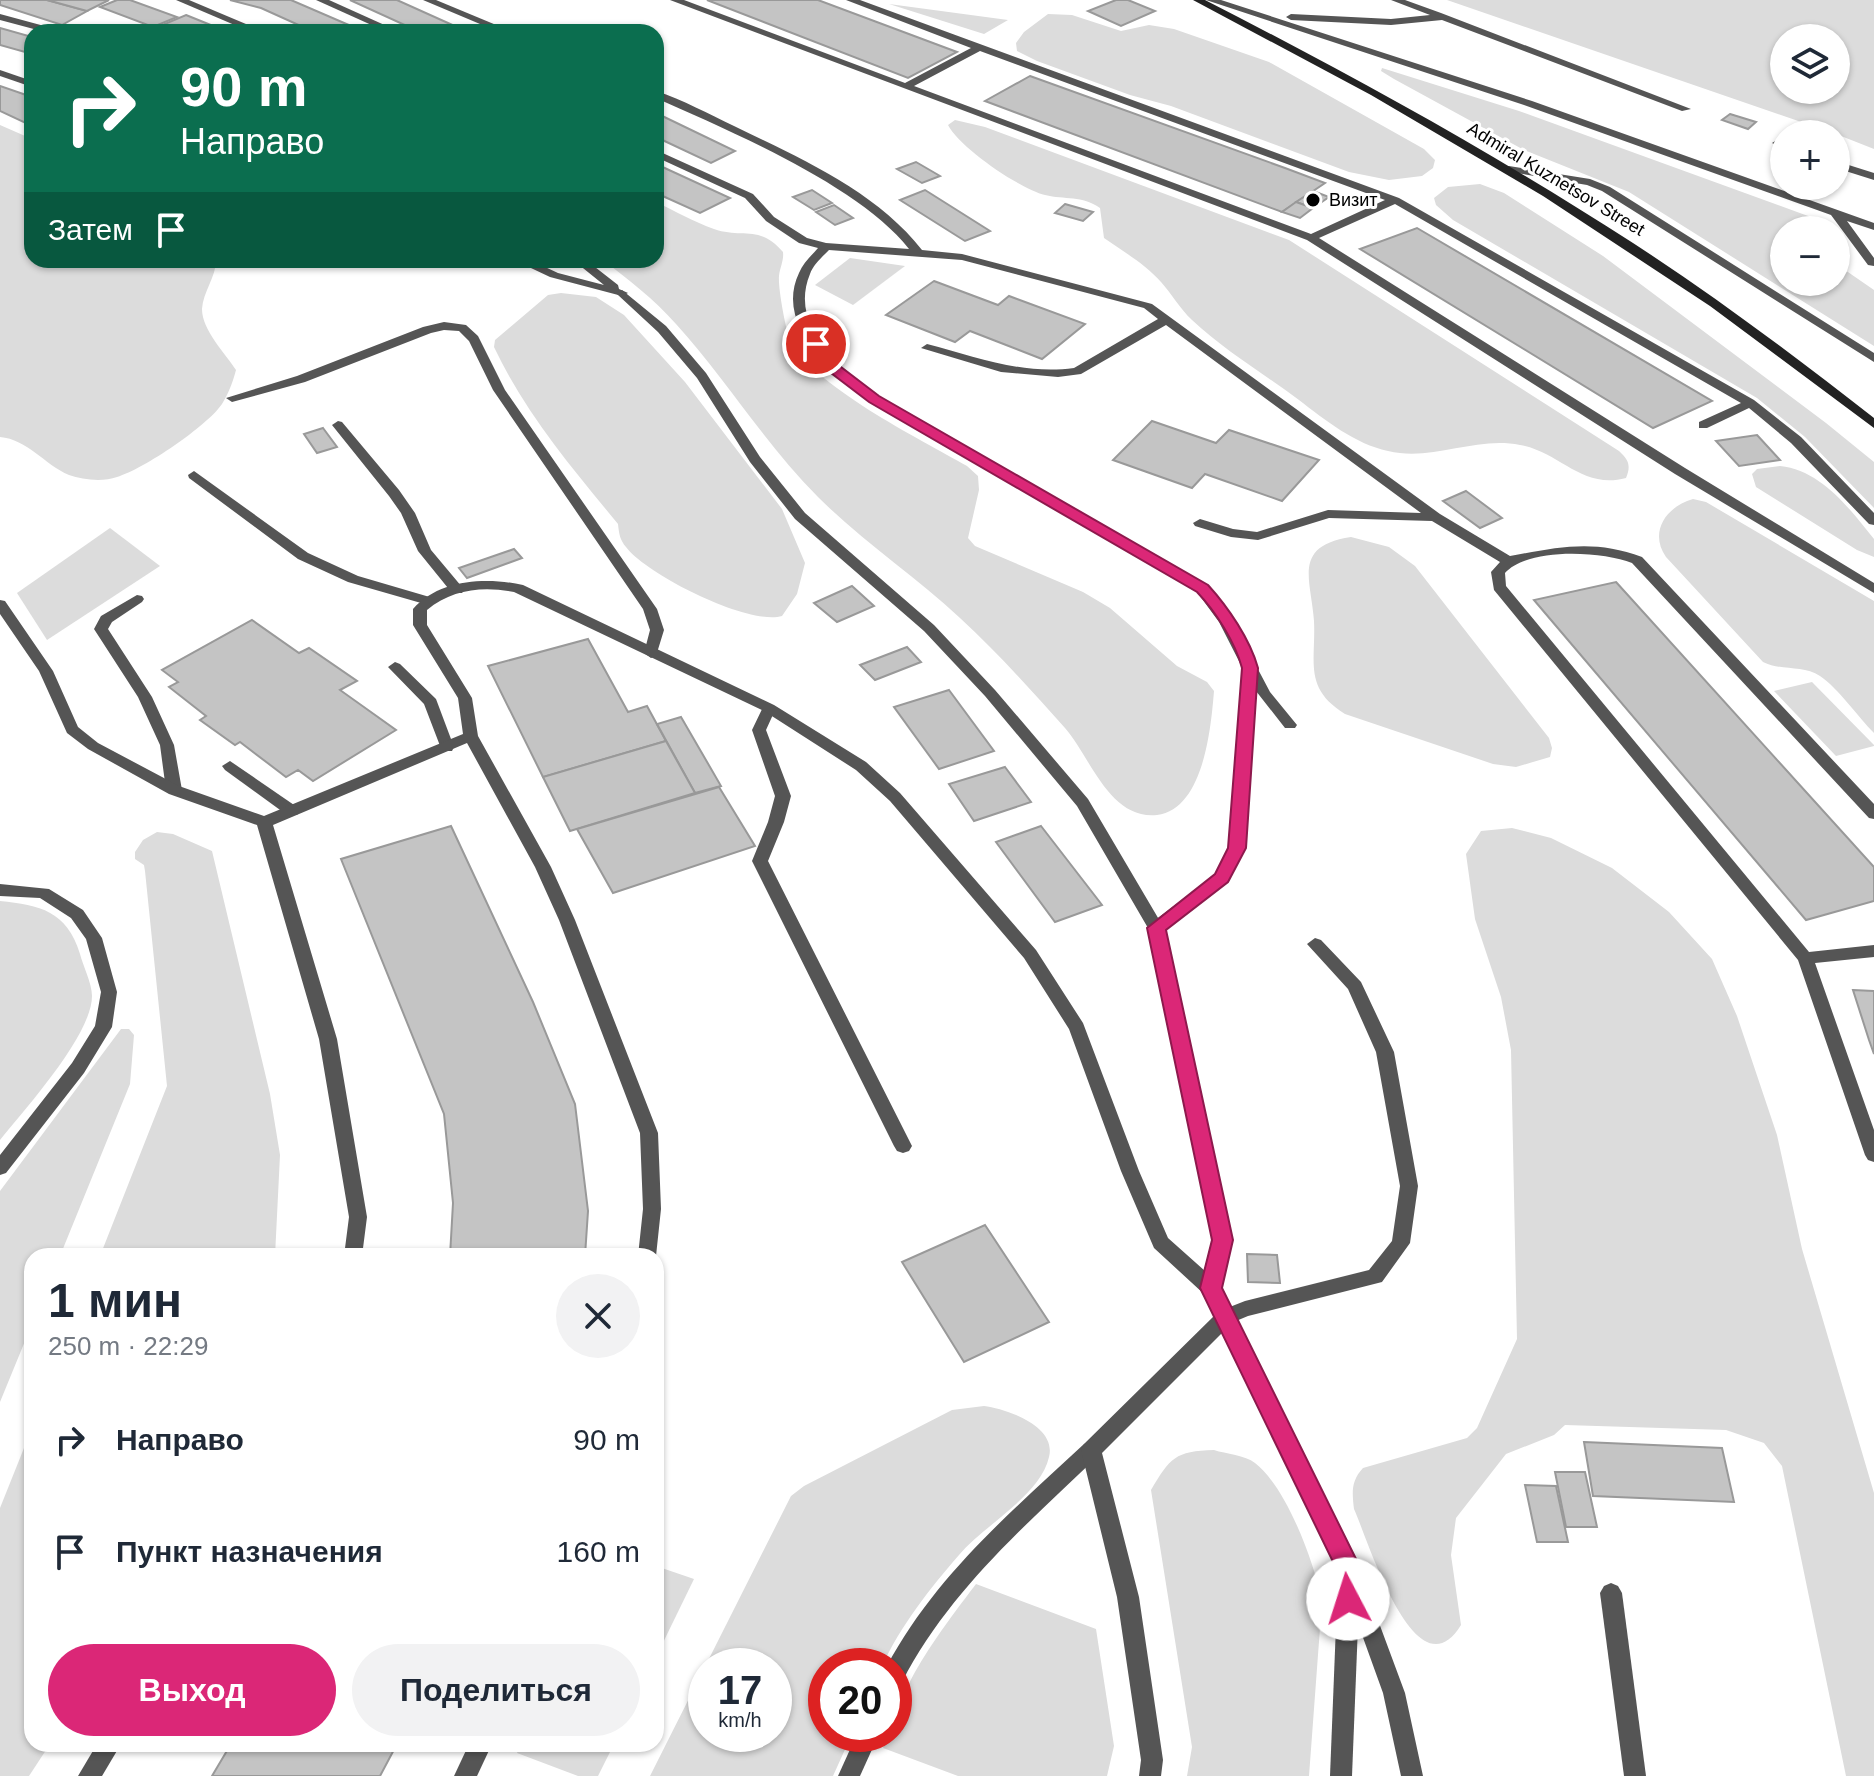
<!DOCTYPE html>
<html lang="ru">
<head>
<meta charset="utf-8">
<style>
	body { margin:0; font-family:Helvetica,sans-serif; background:#f2f2f3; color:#1f2937; height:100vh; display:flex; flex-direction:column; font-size:30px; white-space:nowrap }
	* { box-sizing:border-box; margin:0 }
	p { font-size:26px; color:#747a83 }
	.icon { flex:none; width:44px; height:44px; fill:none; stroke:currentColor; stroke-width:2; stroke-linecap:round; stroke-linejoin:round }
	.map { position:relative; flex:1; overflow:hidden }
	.panel { position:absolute; left:24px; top:1248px; width:640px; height:504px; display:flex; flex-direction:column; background:#fff; border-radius:24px; box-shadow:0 2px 6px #0004 }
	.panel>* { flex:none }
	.hud { position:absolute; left:24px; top:24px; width:640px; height:244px; border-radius:24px; box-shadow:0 2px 6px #0004; background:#0b6e4f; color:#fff; overflow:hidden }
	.tools { position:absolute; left:1770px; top:24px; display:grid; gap:16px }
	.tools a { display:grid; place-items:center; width:80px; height:80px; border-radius:50%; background:#fff; box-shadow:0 2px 6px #0004; font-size:40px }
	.speed { position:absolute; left:688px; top:1648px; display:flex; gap:16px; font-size:40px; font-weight:700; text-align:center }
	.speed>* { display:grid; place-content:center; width:104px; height:104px; border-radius:50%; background:#fff; box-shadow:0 2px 6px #0004; line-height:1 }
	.speed small { font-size:20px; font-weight:400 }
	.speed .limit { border:12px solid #d22; background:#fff; color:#111 }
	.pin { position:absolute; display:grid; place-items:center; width:68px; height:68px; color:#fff; margin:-34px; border:4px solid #fff; border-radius:50%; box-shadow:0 2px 8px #0007 }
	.me { position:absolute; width:88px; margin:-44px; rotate:355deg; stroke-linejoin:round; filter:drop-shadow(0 0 6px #0008) }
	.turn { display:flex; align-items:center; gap:28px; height:168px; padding:0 24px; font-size:36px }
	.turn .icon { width:104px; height:104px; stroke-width:2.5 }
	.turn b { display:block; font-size:56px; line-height:68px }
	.then { display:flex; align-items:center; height:76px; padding:0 24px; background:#0003; gap:16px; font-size:30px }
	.round { display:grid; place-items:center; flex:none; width:84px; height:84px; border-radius:42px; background:#f2f2f3 }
	.summary { display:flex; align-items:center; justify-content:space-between; height:136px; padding:0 24px }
	h1 { font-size:48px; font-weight:700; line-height:60px }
	.cta { display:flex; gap:16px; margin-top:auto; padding:16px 24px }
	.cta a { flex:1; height:92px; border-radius:48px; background:#db2777; color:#fff; font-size:32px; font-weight:700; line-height:92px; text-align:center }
	.cta a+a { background:#f2f2f3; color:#1f2937 }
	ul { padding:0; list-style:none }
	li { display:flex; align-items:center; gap:24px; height:112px; padding:0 24px }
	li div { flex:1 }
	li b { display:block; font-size:30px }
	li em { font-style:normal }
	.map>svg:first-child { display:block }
	.green { fill:#dcdcdc; fill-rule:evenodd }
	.building { fill:#c4c4c4; stroke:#999; stroke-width:2 }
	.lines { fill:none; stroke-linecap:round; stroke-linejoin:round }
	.service { fill:#555; fill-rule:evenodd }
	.minor { fill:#555; fill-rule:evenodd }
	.secondary { fill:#222; fill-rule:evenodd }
	.route { fill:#db2777; stroke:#8e194d; stroke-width:2 }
	.poi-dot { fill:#000; stroke:#fff; stroke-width:3 }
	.labels { text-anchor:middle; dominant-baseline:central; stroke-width:6; stroke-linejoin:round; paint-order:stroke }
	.far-street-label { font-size:18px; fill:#000; stroke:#fff }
	.far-poi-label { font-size:18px; fill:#000; stroke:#fff; text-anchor:start }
</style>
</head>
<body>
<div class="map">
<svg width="1874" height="1776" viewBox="0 0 1874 1776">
	<rect width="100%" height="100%" fill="#fff"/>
	<g class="green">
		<path d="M1447,0H1874V149L1836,134ZM1784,38H1836V90H1784Z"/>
		<polygon points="889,4 1008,20 984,34"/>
		<polygon points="1048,14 1072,15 1121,31 1149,25 1174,29 1269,62 1424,149 1435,160 1433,168 1422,176 1389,180 1349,172 1171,106 1130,95 1037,61 1017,51 1016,43 1024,32"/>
		<polygon points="1382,68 1519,111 1830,224 1835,230 1784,230 1784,282 1836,282 1836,231 1841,240 1845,270 1874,290 1874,346 1629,192 1524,150 1394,79 1381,71"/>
		<path d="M955,120L985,127L1289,240L1619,451C1629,460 1631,466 1626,478C1582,490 1560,452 1520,445C1475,436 1432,462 1388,451C1355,444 1325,420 1299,400C1264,374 1224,350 1192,320C1180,309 1172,294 1161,282C1145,264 1124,252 1104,238L1100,208C1082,195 1065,200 1045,195C1020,189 960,148 948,125Z"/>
		<path d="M0,125L32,139V260H216C216,277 203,292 202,309C202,330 225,353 236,370C233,381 229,393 222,404C207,426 144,469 117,477C103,482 83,480 69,475C45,465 27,439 0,437Z"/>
		<polygon points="1480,184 1504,193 1603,256 1826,423 1874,462 1874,508 1805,437 1757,398 1453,220 1436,205 1434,198 1448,187"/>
		<path d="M656,202C675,211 694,222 714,229C742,239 759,224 783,252C784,261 780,267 779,276C778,288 785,325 789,337C808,384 922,440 967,466L978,476L979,490L968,538L975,546L1083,592L1110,608L1177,666L1207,682L1214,691C1211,727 1204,809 1157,815C1109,820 1090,756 1065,728C1031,690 998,653 960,618C915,576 862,541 818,497C765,444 726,379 676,324C654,299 629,280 603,260H656Z"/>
		<polygon points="850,258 905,266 853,305 815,285"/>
		<path d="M561,293L596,297L624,315L685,382L782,509L805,563L797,594L782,616C749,626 647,575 626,547C620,540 619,534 618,524C572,468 525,413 494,347L495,340L548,295Z"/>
		<path d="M1780,466C1821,470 1850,509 1874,539V557L1857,550L1756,487L1752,474L1757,469Z"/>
		<path d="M1693,499L1706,502L1874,601V733C1858,717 1838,688 1820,676C1803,665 1781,671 1763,662L1666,557C1649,533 1665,507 1693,499Z"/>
		<polygon points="110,528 160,566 47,640 17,593"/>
		<path d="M1351,537L1389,547L1415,566L1549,738L1552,748L1550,757L1516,767L1493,764L1345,714C1303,688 1316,662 1314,621C1311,579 1292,546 1351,537Z"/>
		<polygon points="1812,682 1874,745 1874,746 1836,756 1774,691"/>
		<path d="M1512,828L1551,838L1612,868L1669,912L1712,959L1737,1016L1777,1135L1802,1249L1874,1493V1776H1846L1782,1466L1764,1443L1726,1430L1565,1425L1554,1435L1506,1454L1456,1518L1451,1555L1461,1625C1416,1698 1368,1540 1354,1509C1352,1492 1351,1481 1363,1468L1467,1438L1477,1428L1517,1339L1511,1050L1501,997L1475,919L1466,854L1481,831Z"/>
		<polygon points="157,832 173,834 212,851 270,1094 280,1155 275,1256 100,1256 167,1086 145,871 144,865 135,859 135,852 143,840"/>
		<path d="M0,901C40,905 67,911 80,954C83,966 92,983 92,996C92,1035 25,1109 0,1140Z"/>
		<polygon points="121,1029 129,1029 134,1035 130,1084 60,1256 32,1256 32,1324 0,1402 0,1191"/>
		<path d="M984,1406C1007,1409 1057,1426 1049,1457C1040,1496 984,1525 959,1555C930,1588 900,1627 882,1666H826V1734H852L833,1776H650L791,1496L804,1486L952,1410ZM706,1666H774V1734H706Z"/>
		<polygon points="32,1428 32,1744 50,1744 29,1776 0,1776 0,1508"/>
		<path d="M1214,1450C1226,1454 1245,1455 1255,1463C1287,1488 1314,1562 1322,1601L1309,1776H1187L1192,1747L1151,1490C1170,1458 1175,1451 1214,1450Z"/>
		<polygon points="656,1566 694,1579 656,1657"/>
		<path d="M976,1584L1096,1629L1114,1746L1107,1776H958L883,1748L889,1734H894C894,1689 949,1620 976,1584Z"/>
		<polygon points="521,1744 614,1744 598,1776 578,1776 517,1753"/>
	</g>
	<g class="building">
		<polygon points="0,0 47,0 87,11 62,25 0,5"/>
		<polygon points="47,0 109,0 87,11"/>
		<polygon points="117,0 130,0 177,17 153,27 100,7"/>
		<polygon points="230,0 291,0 365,32 314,32 261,8"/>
		<polygon points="350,0 397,0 468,32 420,32"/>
		<polygon points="707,0 818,0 957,52 908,78"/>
		<polygon points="1116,0 1128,0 1155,11 1121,26 1088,11"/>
		<polygon points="186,15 228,32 164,32 155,28"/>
		<polygon points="0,28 32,37 32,54 0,45"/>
		<polygon points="1030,76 1285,168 1325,183 1282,212 985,101"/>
		<polygon points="0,86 32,97 32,126 0,111"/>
		<polygon points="656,113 735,151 711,163 656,137"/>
		<polygon points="1730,114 1756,122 1748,129 1722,120"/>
		<polygon points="916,162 940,176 922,183 897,169"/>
		<polygon points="656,164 730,198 700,213 656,193"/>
		<polygon points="812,190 832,203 814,210 793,197"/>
		<polygon points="925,190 990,231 965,241 900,200"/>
		<polygon points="1313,191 1329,197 1313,208 1296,202"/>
		<polygon points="1296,202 1313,208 1300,218 1282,212"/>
		<polygon points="1065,204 1093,212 1083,221 1055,213"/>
		<polygon points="834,205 853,218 835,225 816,212"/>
		<polygon points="1417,228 1712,401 1653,428 1360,249"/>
		<polygon points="934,281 998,305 1009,296 1085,324 1042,359 970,331 955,342 886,315"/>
		<polygon points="1152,421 1216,443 1229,430 1319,460 1282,501 1205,474 1192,488 1113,460"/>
		<polygon points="323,428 337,447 317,453 304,434"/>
		<polygon points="1757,435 1780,460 1739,466 1716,441"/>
		<polygon points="1466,491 1502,518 1480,528 1443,501"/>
		<polygon points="514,549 522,558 467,578 459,568"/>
		<polygon points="1616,582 1874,867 1874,901 1806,920 1534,600"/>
		<polygon points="852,586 874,606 837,622 814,603"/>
		<polygon points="252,620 299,653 309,648 357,681 340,690 396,730 313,781 298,770 286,777 240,742 235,745 200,720 206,716 169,687 178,682 162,670"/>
		<polygon points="588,639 628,712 647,706 666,741 543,777 488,666"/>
		<polygon points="907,647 921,662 875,680 860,665"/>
		<polygon points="949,690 994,751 939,769 894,707"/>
		<polygon points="681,717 721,786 695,793 657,724"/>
		<polygon points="666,741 695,793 570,831 543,777"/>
		<polygon points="1005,767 1031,802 974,821 949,784"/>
		<polygon points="719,787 755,846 613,893 577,829"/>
		<polygon points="451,826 533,1002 575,1104 588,1211 585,1256 450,1256 453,1203 444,1114 341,859"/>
		<polygon points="1041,826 1102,905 1055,922 996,842"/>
		<polygon points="1853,990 1874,991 1874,1054 1869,1040"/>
		<polygon points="985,1225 1049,1322 964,1362 902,1262"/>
		<polygon points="1247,1254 1277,1255 1280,1283 1248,1282"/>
		<polygon points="1584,1442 1722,1448 1734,1502 1593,1496"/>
		<polygon points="1555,1472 1585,1472 1597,1527 1566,1527"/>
		<polygon points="1525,1485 1556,1486 1568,1542 1537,1542"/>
		<polygon points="231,1744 397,1744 380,1776 212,1776"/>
	</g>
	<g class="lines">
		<g class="service">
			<polygon points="176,0 189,0 265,32 251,32"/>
			<polygon points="316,0 329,0 400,32 387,32"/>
			<polygon points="423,0 436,0 513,32 499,32"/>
			<path d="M670,0H684L905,83L971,48L846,0H860L1399,198L1754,400L1801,437L1874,513V525L1869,524L1791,443L1749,408L1707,428H1699V422L1741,403L1395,204L1319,238L1685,468L1874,583V593L1675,474L1307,240ZM980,51L1385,200L1311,234L914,86Z"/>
			<polygon points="1206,0 1221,0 1532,101 1874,223 1874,230 1847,221 1874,258 1874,266 1868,265 1831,215 1524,105"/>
			<polygon points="1391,0 1405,0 1441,13 1691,109 1682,111 1442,20 1391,25 1291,20 1286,17 1291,14 1391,19 1430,15"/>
			<polygon points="0,14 59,30 61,32 45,32 0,20"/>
			<polygon points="0,70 32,81 32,87 0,76"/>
			<path d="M656,91C683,100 709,114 734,126C800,158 876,191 922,250L962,254L1152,304L1440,514L1510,556C1559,547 1594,539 1642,557L1874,804V819L1869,818L1632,563C1602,551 1528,547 1505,573L1506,586L1809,952L1874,945V957L1815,963L1874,1130V1162L1868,1160L1865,1155L1798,960L1494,590L1491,572L1500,562L1432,521L1329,518L1258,540L1231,537L1195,526L1193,523L1200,519L1233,529L1257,532L1328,510L1421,513L1166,325L1081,374L1058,377L1001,372L921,348L927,344C976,357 1023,375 1074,368L1158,319L1144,308L962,260L829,250C822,257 813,265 810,274C788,327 842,369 878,396L1207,586L1233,622L1270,692L1297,725L1295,728H1285L1256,691L1245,848L1228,882L1162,932H1150L1148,928L1150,924L1216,874L1229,848L1243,669L1219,622L1197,592L870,402C833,373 774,326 799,273C803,263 812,255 818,248L799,243L766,221L745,198L656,157V150L753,194L774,217L807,238L826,243L909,249C860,186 730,131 656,98Z"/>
			<polygon points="1777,140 1784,142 1784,149 1772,143"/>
			<polygon points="1836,161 1874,173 1874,180 1836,168"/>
			<polygon points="1509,166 1590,179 1610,187 1874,353 1874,362 1602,191 1587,185 1505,171 1505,167"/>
			<polygon points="514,260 530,260 558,273 604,285 573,260 586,260 618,285 619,289 628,293 622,296 550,277"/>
			<polygon points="444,322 466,325 478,336 505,390 657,609 664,630 656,656 651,658 644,653 650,630 643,609 493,390 469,341 459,331 444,330 431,333 305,382 232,402 226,398 297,376 423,327"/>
			<polygon points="338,421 342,422 399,490 415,513 431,550 462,587 464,590 462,593 452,593 418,551 401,513 389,496 332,425"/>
			<polygon points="194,471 308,553 358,576 433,598 435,601 428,605 348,582 298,559 189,478 188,475"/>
			<polygon points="137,595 142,596 144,599 142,602 112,622 108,629 152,697 174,745 182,790 174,795 166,790 160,745 138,697 94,629 101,616"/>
			<polygon points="395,662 400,664 436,699 454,747 452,751 442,751 424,704 388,667"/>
			<polygon points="769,703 776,708 766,730 791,796 784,822 768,861 912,1146 909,1151 903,1153 897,1151 894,1146 752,861 768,822 775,796 752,730 764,705"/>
			<polygon points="230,761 297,807 300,811 297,815 287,815 225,770 222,766"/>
			<polygon points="0,884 49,889 83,910 102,938 117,992 112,1027 84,1073 6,1173 0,1175 0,1155 72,1063 95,1026 101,992 86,939 71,918 40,898 0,896"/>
			<polygon points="1315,938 1321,940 1361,982 1394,1052 1418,1186 1410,1243 1382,1282 1248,1316 1224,1326 1217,1324 1214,1318 1217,1312 1245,1301 1369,1270 1392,1241 1400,1186 1376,1052 1348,989 1307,944"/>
			<path d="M1091,1441L1098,1444L1101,1450L1098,1456C1025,1526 949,1591 902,1682L894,1685V1666H887C935,1576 1011,1512 1084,1444Z"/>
			<polygon points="1349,1565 1356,1568 1360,1575 1352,1776 1330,1776 1338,1575 1342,1568"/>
			<polygon points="1611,1583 1618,1586 1622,1593 1646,1776 1624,1776 1600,1593 1604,1586"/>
			<polygon points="857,1734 879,1734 860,1776 838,1776"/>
		</g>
		<g class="minor">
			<path d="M622,290L666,326L706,373L760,457L805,513L934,625L995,690L1088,799L1164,928L1231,1240L1220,1288L1359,1569L1405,1693L1423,1776H1401L1383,1693L1339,1571L1223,1332L1102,1453L1139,1597L1163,1760L1161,1776H1139L1141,1760L1117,1597L1081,1450L1084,1444L1215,1315L1204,1294L1154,1248L1121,1171L1069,1029L1024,958L890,801L856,770L764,711L514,592C483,586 452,589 427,610V625L472,698L478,736L551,867L575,920L658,1133L661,1209L656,1256H638L643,1209L640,1133L559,920L535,867L467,743L273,825L337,1039L367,1217L362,1256H344L349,1217L319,1039L257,825L169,794L88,749L67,733L39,671L0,614V600L5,601L53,671L78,727L98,743L179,786L264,816L463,734L458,698L413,625V609C439,579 487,577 523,585L774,705L866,762L900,793L1036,950L1083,1023L1139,1171L1168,1238L1205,1271L1213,1240L1148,928L1077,806L985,696L924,631L795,519L750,462L697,378L658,332L618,295L616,293Z"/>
			<polygon points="97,1744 121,1744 102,1776 78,1776"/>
			<polygon points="469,1744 492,1744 477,1776 454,1776"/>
		</g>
		<path class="secondary" d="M1193,0H1205C1352,75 1495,154 1633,243C1716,297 1796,357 1874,418V428L1710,306L1543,196L1371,95Z"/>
	</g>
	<path class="route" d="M816,340L821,341L841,367L879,396L1208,585C1228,607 1250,639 1258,668L1246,848L1228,882L1166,930L1233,1240L1222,1288L1361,1569L1360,1599L1357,1607L1348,1610L1339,1607L1336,1599L1337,1570L1200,1288L1212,1240L1147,928L1215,874L1228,848L1242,668C1235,642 1216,612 1197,592L869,402L831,373L809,344Z"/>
	<circle class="poi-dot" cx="1313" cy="200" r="8"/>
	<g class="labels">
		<g class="far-street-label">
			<text transform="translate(1556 179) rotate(31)">Admiral Kuznetsov Street</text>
		</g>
		<g class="far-poi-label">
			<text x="1329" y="200">Визит</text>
		</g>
	</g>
</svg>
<div class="tools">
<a><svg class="icon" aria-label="layers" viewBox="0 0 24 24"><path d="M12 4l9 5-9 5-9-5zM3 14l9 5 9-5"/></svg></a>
<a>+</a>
<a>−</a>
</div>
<div class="speed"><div>17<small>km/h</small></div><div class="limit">20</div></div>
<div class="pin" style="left:816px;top:344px;background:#d93025"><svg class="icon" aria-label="arrive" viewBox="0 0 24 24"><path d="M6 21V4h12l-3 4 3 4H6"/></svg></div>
<svg class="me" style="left:1348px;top:1599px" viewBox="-20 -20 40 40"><circle r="19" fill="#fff"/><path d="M0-13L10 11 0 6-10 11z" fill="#db2777"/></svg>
<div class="hud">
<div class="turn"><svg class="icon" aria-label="right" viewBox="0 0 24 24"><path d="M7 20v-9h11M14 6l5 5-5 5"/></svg><div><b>90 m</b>Направо</div></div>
<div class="then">Затем<svg class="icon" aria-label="arrive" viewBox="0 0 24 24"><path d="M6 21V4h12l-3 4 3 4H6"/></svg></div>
</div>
<section class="panel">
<div class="summary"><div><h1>1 мин</h1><p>250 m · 22:29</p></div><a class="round"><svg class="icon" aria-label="close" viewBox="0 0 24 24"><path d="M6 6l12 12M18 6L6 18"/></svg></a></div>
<ul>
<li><svg class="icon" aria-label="right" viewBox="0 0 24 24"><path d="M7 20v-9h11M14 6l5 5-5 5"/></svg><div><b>Направо</b></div><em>90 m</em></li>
<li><svg class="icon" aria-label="arrive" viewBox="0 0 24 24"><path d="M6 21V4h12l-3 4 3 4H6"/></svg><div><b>Пункт назначения</b></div><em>160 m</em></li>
</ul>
<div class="cta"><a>Выход</a><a>Поделиться</a></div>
</section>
</div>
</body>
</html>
